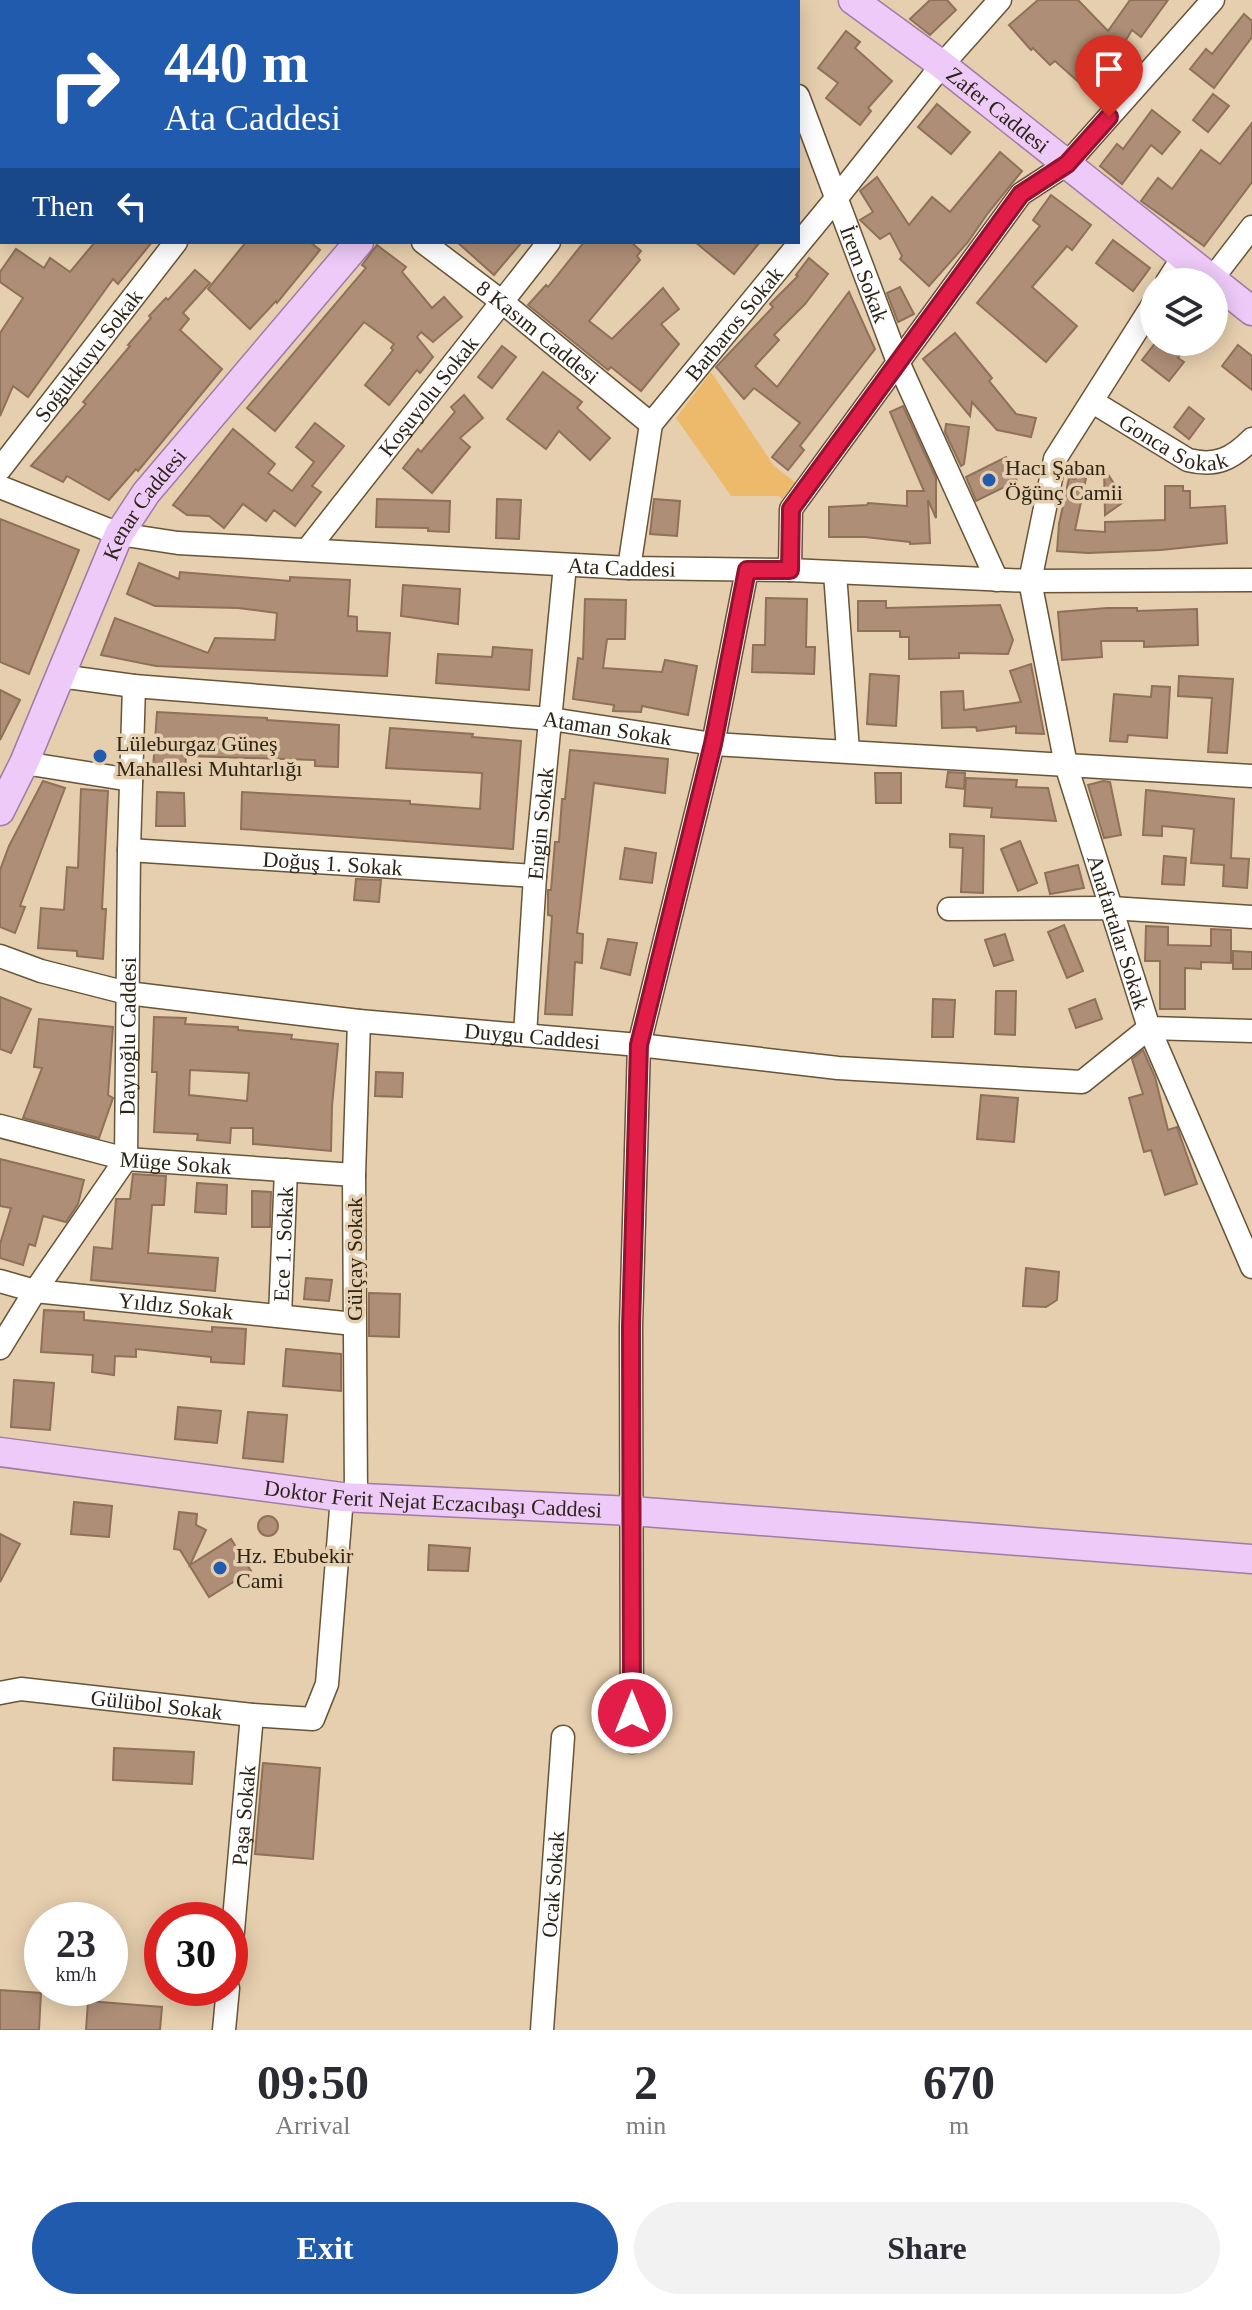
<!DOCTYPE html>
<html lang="en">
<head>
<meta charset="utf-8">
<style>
	body { margin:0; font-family:"Times New Roman",serif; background:#f2f2f3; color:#2b2b33; height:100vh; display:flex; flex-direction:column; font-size:30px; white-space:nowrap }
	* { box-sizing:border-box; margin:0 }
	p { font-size:26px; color:#7c7c81 }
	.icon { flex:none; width:44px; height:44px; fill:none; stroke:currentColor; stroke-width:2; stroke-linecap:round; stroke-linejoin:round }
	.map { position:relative; height:2030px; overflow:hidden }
	.details { display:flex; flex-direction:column; background:#fff; flex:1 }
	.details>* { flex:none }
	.banner { position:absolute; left:0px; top:0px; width:800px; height:244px; box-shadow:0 4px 20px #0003; background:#205bad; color:#fff; overflow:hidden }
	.fabs { position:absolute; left:1140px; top:268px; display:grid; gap:16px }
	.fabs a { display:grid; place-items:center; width:88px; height:88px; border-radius:50%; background:#fff; box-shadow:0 4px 20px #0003; font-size:40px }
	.speed { position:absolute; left:24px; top:1902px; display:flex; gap:16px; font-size:40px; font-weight:700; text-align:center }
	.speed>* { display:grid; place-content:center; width:104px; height:104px; border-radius:50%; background:#fff; box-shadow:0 4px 20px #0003; line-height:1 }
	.speed small { font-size:20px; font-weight:400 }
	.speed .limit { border:12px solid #d22; background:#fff; color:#111 }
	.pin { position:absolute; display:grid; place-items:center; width:68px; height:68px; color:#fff; margin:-82px -34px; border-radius:50% 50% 50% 0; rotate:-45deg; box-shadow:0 0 8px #0007 }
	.pin .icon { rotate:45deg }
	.me { position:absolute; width:88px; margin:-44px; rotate:0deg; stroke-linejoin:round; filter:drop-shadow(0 0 6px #0008) }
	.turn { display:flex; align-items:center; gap:28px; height:168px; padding:0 32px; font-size:36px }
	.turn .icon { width:104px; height:104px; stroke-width:2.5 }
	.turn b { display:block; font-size:56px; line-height:68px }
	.then { display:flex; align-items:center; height:76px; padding:0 32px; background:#0003; gap:16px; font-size:30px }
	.eta { display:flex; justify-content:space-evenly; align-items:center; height:136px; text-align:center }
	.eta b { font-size:48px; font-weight:600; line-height:56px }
	.action { display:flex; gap:16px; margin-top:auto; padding:16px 32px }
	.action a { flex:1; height:92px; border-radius:48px; background:#205bad; color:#fff; font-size:32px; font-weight:600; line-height:92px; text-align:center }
	.action a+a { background:#f2f2f3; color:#2b2b33 }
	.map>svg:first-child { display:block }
	.green { fill:#ecba6a }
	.building { fill:#ae8e77; stroke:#8f7059; stroke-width:2; fill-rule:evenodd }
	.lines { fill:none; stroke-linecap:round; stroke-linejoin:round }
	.minor-casing { stroke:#685436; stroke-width:25 }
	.major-casing { stroke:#a279a7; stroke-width:31 }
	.minor { stroke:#fff; stroke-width:22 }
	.major { stroke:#edcaf8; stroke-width:28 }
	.route-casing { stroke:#92132f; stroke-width:20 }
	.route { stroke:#e11d48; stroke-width:14 }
	.poi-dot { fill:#205bad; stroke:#e6cfae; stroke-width:3 }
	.labels { text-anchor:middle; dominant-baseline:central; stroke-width:7; stroke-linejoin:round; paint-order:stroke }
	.street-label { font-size:22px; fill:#2d2417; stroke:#e6cfae }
	.poi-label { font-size:22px; fill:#2d2417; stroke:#e6cfae; text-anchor:start }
</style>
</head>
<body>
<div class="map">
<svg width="1252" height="2030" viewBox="0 0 1252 2030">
	<rect width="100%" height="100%" fill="#e6cfae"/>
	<polygon class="green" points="711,372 774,466 795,482 782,499 779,496 731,496 676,418"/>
	<g class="building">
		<polygon points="930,0 947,0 956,10 930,35 910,19"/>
		<polygon points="1038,0 1078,0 1108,31 1130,0 1168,0 1141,37 1132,30 1108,70 1111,73 1092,94 1055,61 1050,65 1033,48 1031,50 1009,25"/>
		<polygon points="1244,14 1252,21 1252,37 1214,88 1190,69 1206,49 1212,54"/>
		<polygon points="846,31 860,42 855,48 892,81 868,108 871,111 860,125 826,98 838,83 818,68"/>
		<polygon points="1213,94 1229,106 1208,132 1193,120"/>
		<polygon points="937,104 970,132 951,154 918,127"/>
		<polygon points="1152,110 1180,132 1162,154 1151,145 1122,184 1100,166 1117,144 1123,149"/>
		<polygon points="1252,123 1252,182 1204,246 1141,201 1158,178 1172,189 1201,150 1220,164"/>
		<polygon points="1000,152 1022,171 988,213 968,242 929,286 900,259 902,256 890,233 880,239 860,220 873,212 860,191 877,177 909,225 932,197 950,212"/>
		<polygon points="1051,195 1091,225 1072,250 1067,246 1032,287 1077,326 1046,362 977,303 1040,226 1033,220"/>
		<polygon points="1113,240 1150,268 1133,291 1096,263"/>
		<polygon points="95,242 152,242 118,284 113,279 28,397 13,386 0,416 0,333 23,298 0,282 0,272 16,249 44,268 50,258 70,272"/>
		<polygon points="246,242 310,242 320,250 277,303 276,301 250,329 208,289"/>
		<polygon points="457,242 522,242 494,275"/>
		<polygon points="584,242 631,242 641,251 637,256 640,260 589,321 612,339 663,288 679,309 661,324 679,344 641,391 611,367 608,370 528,305 546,285 548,287"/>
		<polygon points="695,242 760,242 734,274"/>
		<polygon points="377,245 406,267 402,272 432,308 444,297 462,317 433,342 421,332 417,337 433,357 420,373 417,370 389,405 365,385 393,350 391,348 394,344 364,322 275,431 247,408 366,268 362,265"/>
		<polygon points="809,258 828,274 805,304 774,335 779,340 755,366 777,387 849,292 875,349 800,446 804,450 788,470 772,457 800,423 754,388 744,399 716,367 773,307 770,304 798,276 796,275"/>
		<polygon points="195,270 210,283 183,313 189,319 180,330 222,369 138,471 136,469 109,500 67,476 63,482 31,466 86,404 83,402 130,346 128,345 151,318 149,316 166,298 168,300"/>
		<polygon points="900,287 914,314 898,322 887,293"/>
		<polygon points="955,333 992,378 989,381 1016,414 1036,418 1031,437 997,430 972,402 970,416 923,359"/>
		<polygon points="1156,342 1167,342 1181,353 1178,358 1184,362 1169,381 1142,360"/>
		<polygon points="1238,345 1252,356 1252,390 1222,366"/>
		<polygon points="502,346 516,357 492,388 478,377"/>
		<polygon points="543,372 582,402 577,408 610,438 590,460 559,431 546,449 507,419"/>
		<polygon points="464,395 483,418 460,438 470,447 432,493 403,468 418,449 421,452 455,412 451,407"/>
		<polygon points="903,406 936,478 936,518 928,500 930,543 910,544 910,542 865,537 829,537 829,507 867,505 868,503 907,506 907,491 924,491 890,412"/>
		<polygon points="1189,407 1204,419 1189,439 1174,427"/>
		<polygon points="315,423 344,446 312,486 321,492 295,526 274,510 266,521 243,504 224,528 209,516 187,515 173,505 233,429 275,464 268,473 292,491 314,462 296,447"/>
		<polygon points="946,424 969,427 964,464 961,466 945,432"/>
		<polygon points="1006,457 1017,481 976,501 966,477"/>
		<polygon points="1104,468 1125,501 1105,515"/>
		<polygon points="1088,469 1075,530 1105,532 1105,522 1165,520 1165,486 1183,486 1183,491 1190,491 1190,508 1225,506 1227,543 1161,550 1088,553 1057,551 1059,524 1069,478 1074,479"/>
		<polygon points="377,499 450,501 449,532 428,531 428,528 376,527"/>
		<polygon points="497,499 521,500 519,539 496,538"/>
		<polygon points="654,499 680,501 677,536 650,534"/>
		<polygon points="0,519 79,550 29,674 0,662"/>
		<polygon points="139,563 179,579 180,572 290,581 290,577 350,580 348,616 357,617 357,631 390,633 387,676 156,666 101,655 115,618 208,653 215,638 275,640 277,613 238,608 155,606 127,594"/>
		<polygon points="403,585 460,589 458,624 401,616"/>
		<polygon points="766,598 807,599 806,647 815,647 814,674 752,672 753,645 765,645"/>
		<polygon points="585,599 626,600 625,639 607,639 603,668 662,672 665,660 697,666 688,715 642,706 641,712 613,711 614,705 573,699 578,658 583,659"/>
		<polygon points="858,601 886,601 886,608 1000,605 1013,640 1008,654 959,653 959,658 909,659 909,637 900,637 900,631 858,631"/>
		<polygon points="1107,608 1137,608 1137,611 1197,609 1198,645 1144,647 1144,641 1101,641 1102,657 1062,660 1058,612"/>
		<polygon points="493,647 532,650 529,690 436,683 438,654 492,657"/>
		<polygon points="1031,664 1044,734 1016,733 1016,726 977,731 976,727 942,728 941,692 963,691 964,710 1021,702 1010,671"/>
		<polygon points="870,674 899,676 896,726 867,724"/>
		<polygon points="1179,676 1233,679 1227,753 1208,752 1212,698 1178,696"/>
		<polygon points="1152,686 1170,687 1167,738 1128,735 1127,742 1110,741 1114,694 1151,697"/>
		<polygon points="0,690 20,700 0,740"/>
		<polygon points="157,712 267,718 267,720 339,725 338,767 315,766 315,760 186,756 185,773 153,769"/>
		<polygon points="390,728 473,734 472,737 521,741 513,849 241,829 242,792 410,801 410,804 480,809 482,773 386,768"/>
		<polygon points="570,750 668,759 665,793 594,783 577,933 583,934 582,963 575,962 572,1015 545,1014 552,916 548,915 548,890 551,890 555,842 559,842 562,799 565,799"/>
		<polygon points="948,772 965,773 964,789 946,787"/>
		<polygon points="875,773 901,773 901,803 876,803"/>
		<polygon points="966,778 1017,780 1016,787 1048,788 1056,821 991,817 992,808 964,806"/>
		<polygon points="43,781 65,788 20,906 25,907 15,933 0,927 0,870 9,846"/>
		<polygon points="1103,781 1110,782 1121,835 1104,838 1088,785"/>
		<polygon points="81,789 108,791 102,909 106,909 103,959 77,956 77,951 38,948 41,908 64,910 67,867 78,868"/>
		<polygon points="1146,790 1234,799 1231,858 1249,859 1247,888 1223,886 1224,865 1191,863 1194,829 1162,826 1162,836 1143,835"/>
		<polygon points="157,792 184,793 185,826 156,826"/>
		<polygon points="950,834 984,836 983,893 961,892 963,848 950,847"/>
		<polygon points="1020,841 1037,883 1018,891 1001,849"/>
		<polygon points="625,848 656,853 652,883 620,879"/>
		<polygon points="1164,856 1186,858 1184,885 1162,884"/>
		<polygon points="1078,865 1084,888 1050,894 1045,873"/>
		<polygon points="356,879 381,880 379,902 354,900"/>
		<polygon points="1064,925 1083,971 1067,978 1048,932"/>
		<polygon points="1146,926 1168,927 1168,945 1211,946 1211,929 1231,930 1231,963 1201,962 1201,969 1185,968 1185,1009 1160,1009 1160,961 1145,961"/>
		<polygon points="1005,934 1013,960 994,966 985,940"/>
		<polygon points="608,939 637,943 630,975 601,968"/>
		<polygon points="1233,951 1252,952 1252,969 1233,969"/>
		<polygon points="996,991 1016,991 1015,1035 995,1034"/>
		<polygon points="0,997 31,1009 11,1053 0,1049"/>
		<polygon points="933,999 955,1000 953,1037 932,1037"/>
		<polygon points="1095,999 1102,1019 1076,1028 1069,1009"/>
		<path d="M154,1017L186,1018L185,1024L238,1027V1030L292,1035L291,1039L338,1044L332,1106L331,1151L253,1144V1128H231L230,1143L197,1140L198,1134L154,1132L157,1072H152ZM190,1070L249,1073L247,1101L189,1095Z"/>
		<polygon points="39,1019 113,1027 108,1095 113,1098 99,1138 23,1118 42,1068 34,1067"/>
		<polygon points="1143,1050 1155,1077 1168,1130 1177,1127 1197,1184 1165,1195 1151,1150 1144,1152 1129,1098 1143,1094 1132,1059"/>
		<polygon points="376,1072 403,1073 402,1097 375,1096"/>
		<polygon points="981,1095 1018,1098 1014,1142 977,1139"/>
		<polygon points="0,1159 84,1180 78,1204 66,1222 43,1216 35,1246 29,1244 23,1265 0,1258 0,1244 11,1208 0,1206"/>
		<polygon points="133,1174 166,1176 164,1205 152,1205 148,1253 218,1258 215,1291 91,1280 94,1247 112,1249 116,1199 130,1199"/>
		<polygon points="197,1183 227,1185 226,1214 195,1212"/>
		<polygon points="252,1191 271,1192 270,1227 252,1227"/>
		<polygon points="1026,1268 1059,1272 1057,1300 1046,1307 1023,1306"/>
		<polygon points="306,1278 332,1280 329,1301 304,1299"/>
		<polygon points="369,1293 400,1294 399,1337 369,1336"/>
		<polygon points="44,1310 84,1312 84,1320 212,1332 212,1327 246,1329 244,1364 211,1362 211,1357 136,1349 136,1357 115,1356 114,1375 92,1372 93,1355 41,1352"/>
		<polygon points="286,1349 341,1354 341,1391 283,1386"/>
		<polygon points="14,1380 54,1383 50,1430 11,1427"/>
		<polygon points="178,1407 221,1411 217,1443 175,1439"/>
		<polygon points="248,1412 287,1415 283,1462 243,1458"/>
		<polygon points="74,1502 112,1506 109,1537 71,1534"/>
		<polygon points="179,1512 197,1514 196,1525 206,1530 190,1565 231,1539 251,1571 209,1597 180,1550 174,1549"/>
		<circle cx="268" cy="1526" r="10"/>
		<polygon points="0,1534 20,1544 0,1582"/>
		<polygon points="429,1545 470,1548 468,1571 428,1570"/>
		<polygon points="114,1748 194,1752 192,1784 113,1780"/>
		<polygon points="263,1763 320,1768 313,1859 255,1854"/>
		<polygon points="0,1990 41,1993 39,2030 0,2030"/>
		<polygon points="88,2001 162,2007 160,2030 86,2030"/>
	</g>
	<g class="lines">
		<g class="minor-casing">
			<g id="minor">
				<polyline points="764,0 764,2"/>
				<polyline points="81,2 82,0"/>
				<polyline points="374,2 376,0"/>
				<polyline points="746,2 748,0"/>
				<polyline points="0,42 2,43"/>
				<path id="s1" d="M798,96L898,362L997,580"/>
				<polyline points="0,104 2,102"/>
				<path id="s2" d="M423,242L501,301L651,424"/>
				<polyline points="1212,279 1252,227"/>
				<polyline points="1167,282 1183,257"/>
				<path id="s3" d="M1154,303L1055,459L1030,581L1066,765L1149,1028L1252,1267"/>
				<path id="s4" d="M1093,402L1188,460C1216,467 1232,459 1252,439"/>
				<path id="s5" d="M0,469L176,242"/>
				<path id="s6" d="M0,487L119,534L178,543L629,568L790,570L1030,581L1252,580"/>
				<path id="s7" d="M307,550L549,242"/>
				<path id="s8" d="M629,568L651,424L835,200L942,65L1000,0"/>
				<polyline points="790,570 791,509 1021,194 1067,164 1213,0"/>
				<polyline points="835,573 848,751"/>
				<path id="s9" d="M60,676L134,686L551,719L713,744L1252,776"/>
				<polyline points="24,763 131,780"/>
				<path id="s10" d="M129,850L535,876"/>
				<polyline points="949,909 1111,908 1252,917"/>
				<path id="s11" d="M0,956L41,971L127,993L359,1021L639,1045L838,1068L1082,1082L1149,1028L1252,1031"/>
				<path id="s12" d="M525,1035L535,876L565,565"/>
				<path id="s13" d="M0,1126L126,1159L354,1175"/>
				<path id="s14" d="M0,1281L35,1291L354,1324"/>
				<path id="s15" d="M280,1316L286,1170"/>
				<path id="s16" d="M0,1348L35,1291L126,1159L129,850L134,686"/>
				<polyline points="356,1497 354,1175 359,1021"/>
				<path id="s17" d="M0,1693L21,1689L252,1715L313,1719L327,1684L342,1497"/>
				<polyline points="632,1742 631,1327 639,1045 713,744 747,570"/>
				<path id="s18" d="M230,1965L252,1715"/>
				<polyline points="224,2030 228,1988"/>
				<path id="s19" d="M542,2030L563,1737"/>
			</g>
		</g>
		<g class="major-casing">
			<g id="major">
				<path id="s20" d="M853,0L942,65L1252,311"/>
				<polyline points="554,2 555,0"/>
				<path id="s21" d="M0,811L24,763L119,534L146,493L359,242"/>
				<path id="s22" d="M0,1452L342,1497L632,1511L1252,1559"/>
			</g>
		</g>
		<use href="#minor" class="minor"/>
		<use href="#major" class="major"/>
	</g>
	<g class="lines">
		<g class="route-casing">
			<polyline id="route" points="632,1713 631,1327 639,1045 713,744 747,570 790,570 791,509 1021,194 1067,164 1109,117"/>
		</g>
		<use href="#route" class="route"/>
	</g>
	<g class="poi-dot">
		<circle cx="989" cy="480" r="8"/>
		<circle cx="100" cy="756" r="8"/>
		<circle cx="220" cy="1568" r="8"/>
	</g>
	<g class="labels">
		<g class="street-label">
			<text stroke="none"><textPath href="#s20" startOffset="182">Zafer Caddesi</textPath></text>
			<text stroke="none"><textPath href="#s1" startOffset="190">İrem Sokak</textPath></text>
			<text stroke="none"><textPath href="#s8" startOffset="276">Barbaros Sokak</textPath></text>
			<text stroke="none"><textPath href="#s2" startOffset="146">8 Kasım Caddesi</textPath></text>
			<text stroke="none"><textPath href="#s5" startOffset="144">Soğukkuyu Sokak</textPath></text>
			<text stroke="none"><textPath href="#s7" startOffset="196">Koşuyolu Sokak</textPath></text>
			<text stroke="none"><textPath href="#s4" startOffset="92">Gonca Sokak</textPath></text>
			<text stroke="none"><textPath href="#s21" startOffset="340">Kenar Caddesi</textPath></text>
			<text stroke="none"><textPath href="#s6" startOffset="632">Ata Caddesi</textPath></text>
			<text stroke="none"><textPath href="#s9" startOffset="550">Ataman Sokak</textPath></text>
			<text stroke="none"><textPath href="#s12" startOffset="212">Engin Sokak</textPath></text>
			<text stroke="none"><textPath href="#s10" startOffset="204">Doğuş 1. Sokak</textPath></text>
			<text stroke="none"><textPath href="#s3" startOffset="672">Anafartalar Sokak</textPath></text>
			<text stroke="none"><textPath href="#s16" startOffset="350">Dayıoğlu Caddesi</textPath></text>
			<text stroke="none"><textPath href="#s11" startOffset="540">Duygu Caddesi</textPath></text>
			<text stroke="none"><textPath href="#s13" startOffset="180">Müge Sokak</textPath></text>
			<text stroke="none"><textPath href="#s15" startOffset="72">Ece 1. Sokak</textPath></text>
			<text transform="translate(354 1259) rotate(-90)">Gülçay Sokak</text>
			<text stroke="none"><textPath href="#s14" startOffset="178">Yıldız Sokak</textPath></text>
			<text stroke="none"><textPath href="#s22" startOffset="436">Doktor Ferit Nejat Eczacıbaşı Caddesi</textPath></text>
			<text stroke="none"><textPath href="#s17" startOffset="158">Gülübol Sokak</textPath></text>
			<text stroke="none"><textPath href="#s18" startOffset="150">Paşa Sokak</textPath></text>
			<text stroke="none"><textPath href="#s19" startOffset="146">Ocak Sokak</textPath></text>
		</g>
		<g class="poi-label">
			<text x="1005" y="467">Hacı Şaban<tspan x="1005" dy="25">Öğünç Camii</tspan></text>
			<text x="116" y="743">Lüleburgaz Güneş<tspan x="116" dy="25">Mahallesi Muhtarlığı</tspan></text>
			<text x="236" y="1555">Hz. Ebubekir<tspan x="236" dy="25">Cami</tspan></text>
		</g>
	</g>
</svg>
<div class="fabs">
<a><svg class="icon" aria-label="layers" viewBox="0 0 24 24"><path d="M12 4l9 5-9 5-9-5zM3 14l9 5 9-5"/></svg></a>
</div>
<div class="speed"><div>23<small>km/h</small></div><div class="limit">30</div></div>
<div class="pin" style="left:1109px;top:117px;background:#d93025"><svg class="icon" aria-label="arrive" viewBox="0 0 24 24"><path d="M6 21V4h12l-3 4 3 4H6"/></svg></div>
<svg class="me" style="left:632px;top:1713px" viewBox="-20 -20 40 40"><circle r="17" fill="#e11d48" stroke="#fff" stroke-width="3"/><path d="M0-11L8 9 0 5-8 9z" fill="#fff"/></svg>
<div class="banner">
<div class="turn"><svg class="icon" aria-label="right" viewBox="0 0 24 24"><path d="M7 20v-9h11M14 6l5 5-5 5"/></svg><div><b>440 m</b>Ata Caddesi</div></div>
<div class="then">Then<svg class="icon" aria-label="left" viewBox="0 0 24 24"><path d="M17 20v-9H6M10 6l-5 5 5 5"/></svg></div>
</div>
</div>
<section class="details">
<div class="eta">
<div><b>09:50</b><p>Arrival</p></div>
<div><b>2</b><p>min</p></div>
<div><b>670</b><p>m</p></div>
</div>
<div class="action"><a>Exit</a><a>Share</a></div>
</section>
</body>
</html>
